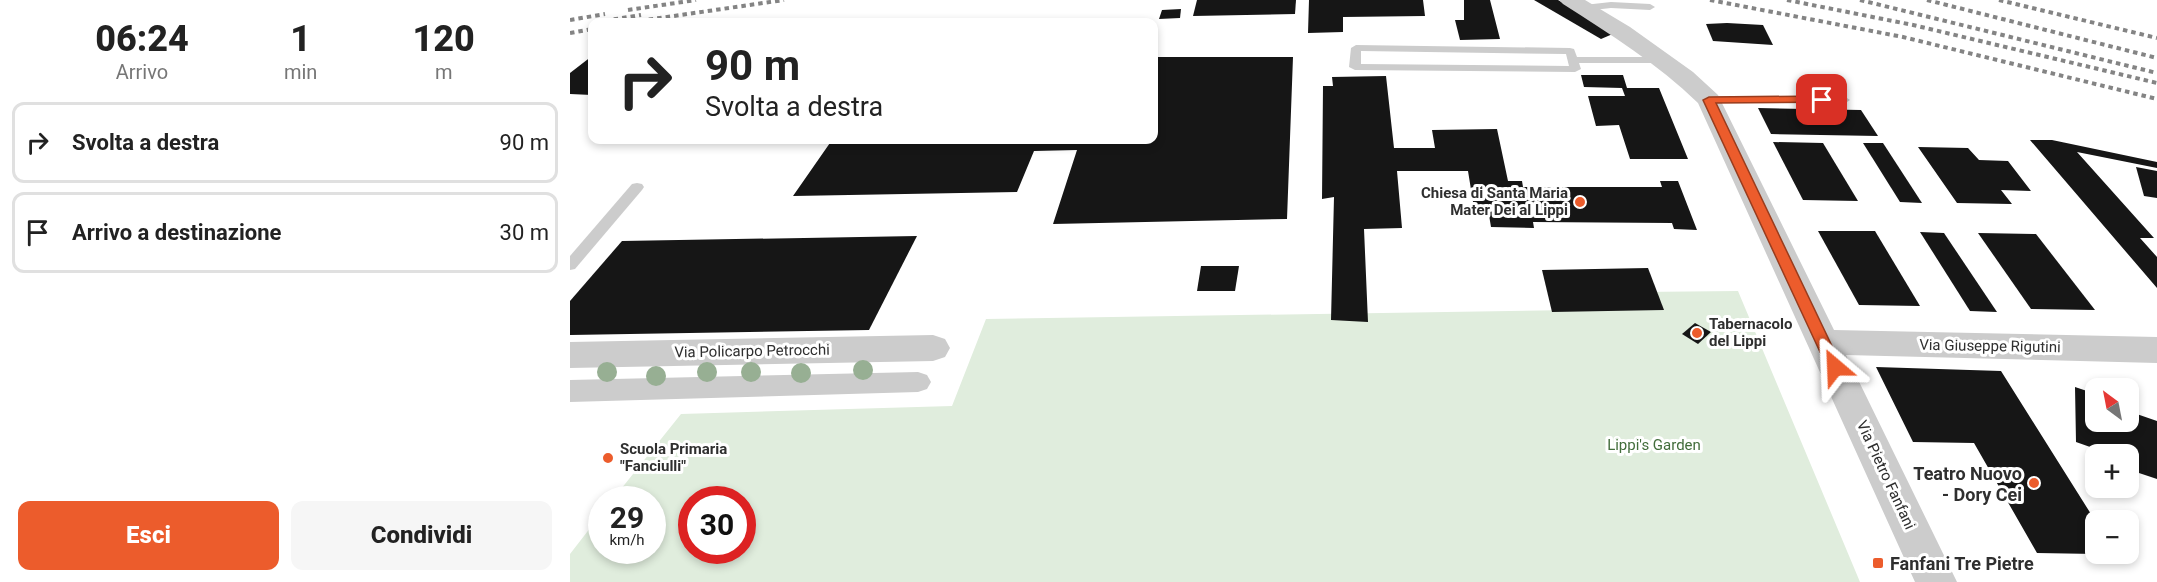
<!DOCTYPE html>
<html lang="it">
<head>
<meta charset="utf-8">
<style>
	body { margin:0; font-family:Roboto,sans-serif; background:#f6f6f6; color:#222; height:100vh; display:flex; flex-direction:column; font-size:22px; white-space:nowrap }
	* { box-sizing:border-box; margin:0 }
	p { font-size:20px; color:#767676 }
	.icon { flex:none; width:33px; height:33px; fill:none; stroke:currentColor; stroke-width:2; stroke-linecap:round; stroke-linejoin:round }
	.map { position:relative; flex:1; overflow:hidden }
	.drawer { display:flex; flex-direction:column; background:#fff; width:570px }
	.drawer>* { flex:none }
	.guide { position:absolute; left:18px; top:18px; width:570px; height:126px; border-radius:12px; box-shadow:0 3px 9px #0003; background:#fff; color:#222; overflow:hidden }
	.needle { width:39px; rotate:328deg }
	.fabs { position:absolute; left:1515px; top:378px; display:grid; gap:12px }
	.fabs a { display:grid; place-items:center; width:54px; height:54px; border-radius:12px; background:#fff; box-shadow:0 3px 9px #0003; font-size:30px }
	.speed { position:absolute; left:18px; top:486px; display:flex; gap:12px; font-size:30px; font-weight:700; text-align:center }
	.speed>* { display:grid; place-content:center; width:78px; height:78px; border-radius:50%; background:#fff; box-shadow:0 3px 9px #0003; line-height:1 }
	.speed small { font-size:15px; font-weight:400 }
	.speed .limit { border:9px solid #d22; background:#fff; color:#111 }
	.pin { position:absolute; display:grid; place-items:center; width:51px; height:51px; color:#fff; margin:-26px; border-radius:12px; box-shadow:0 3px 9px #0006 }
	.me { position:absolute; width:66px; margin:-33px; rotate:334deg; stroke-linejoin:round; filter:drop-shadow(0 0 4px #0008) }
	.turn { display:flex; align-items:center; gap:21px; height:126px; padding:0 18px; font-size:27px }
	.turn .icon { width:78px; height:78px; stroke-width:2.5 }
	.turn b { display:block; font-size:42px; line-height:51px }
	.eta { display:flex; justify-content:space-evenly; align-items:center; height:102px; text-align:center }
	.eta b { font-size:36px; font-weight:800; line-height:42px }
	.cta { display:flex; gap:12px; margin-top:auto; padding:12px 18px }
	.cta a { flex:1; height:69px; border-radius:12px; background:#ec5c2c; color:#fff; font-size:24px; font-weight:800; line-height:69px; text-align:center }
	.cta a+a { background:#f6f6f6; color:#222 }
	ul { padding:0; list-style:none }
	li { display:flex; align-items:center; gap:18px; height:81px; margin:0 12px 9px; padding:0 6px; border:3px solid #e0e0e0; border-radius:12px }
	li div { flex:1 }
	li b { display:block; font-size:22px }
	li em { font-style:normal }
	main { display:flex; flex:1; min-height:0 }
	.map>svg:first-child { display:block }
	.green { fill:#e0eddd; fill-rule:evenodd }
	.building { fill:#161616 }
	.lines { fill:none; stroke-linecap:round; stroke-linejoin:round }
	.service { fill:#ccc; fill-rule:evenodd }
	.pedestrian { fill:#ccc; fill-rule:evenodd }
	.minor { fill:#ccc; fill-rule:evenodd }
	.rail { stroke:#848484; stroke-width:4; stroke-dasharray:4.5 4; stroke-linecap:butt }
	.tree { fill:#97af93 }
	.route { fill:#ec5c2c; stroke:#993c1d; stroke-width:1.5 }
	.poi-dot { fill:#ec5c2c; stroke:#fff; stroke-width:2 }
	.labels { text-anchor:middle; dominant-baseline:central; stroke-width:6; stroke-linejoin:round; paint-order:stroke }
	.poi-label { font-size:15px; font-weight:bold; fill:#2f2f2f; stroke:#fff; text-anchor:start }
	.street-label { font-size:15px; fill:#2f2f2f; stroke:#fff }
	.park-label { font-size:15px; fill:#426d3b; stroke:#fff }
	.near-poi-label { font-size:18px; font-weight:bold; fill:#2f2f2f; stroke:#fff; text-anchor:end }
</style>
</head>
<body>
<main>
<section class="drawer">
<div class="eta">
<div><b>06:24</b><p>Arrivo</p></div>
<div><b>1</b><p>min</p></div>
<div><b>120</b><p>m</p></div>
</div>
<ul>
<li><svg class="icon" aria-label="right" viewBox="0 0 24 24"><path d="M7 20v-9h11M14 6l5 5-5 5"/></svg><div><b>Svolta a destra</b></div><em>90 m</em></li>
<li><svg class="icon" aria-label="arrive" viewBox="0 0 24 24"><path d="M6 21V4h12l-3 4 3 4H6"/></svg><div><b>Arrivo a destinazione</b></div><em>30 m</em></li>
</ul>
<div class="cta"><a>Esci</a><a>Condividi</a></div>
</section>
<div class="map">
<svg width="1587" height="582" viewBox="0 0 1587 582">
	<rect width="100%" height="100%" fill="#fff"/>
	<path class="green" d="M1168,291L1290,582H0V554L31,514L32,550H82V500L43,499L111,414L382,406L416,319L1068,309L1069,292ZM122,500H172V550H122Z"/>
	<g class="building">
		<polygon points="627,0 726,0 725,14 623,16"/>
		<polygon points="739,0 853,0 855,16 773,17 773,32 738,33"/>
		<polygon points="894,0 920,0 930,39 890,40 885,20 894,20"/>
		<polygon points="964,0 988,0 1045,33 1031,39"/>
		<polygon points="611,9 610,18 589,19 592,10"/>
		<polygon points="1157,23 1193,25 1203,45 1143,41 1136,24"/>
		<polygon points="22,56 22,95 0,94 0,73"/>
		<polygon points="584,57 723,57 717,219 483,224 507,150 464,151 447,192 223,196 262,140 584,140"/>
		<polygon points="1011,75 1053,75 1057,88 1089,88 1118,159 1060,159 1049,125 1026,126 1018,96 1055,96 1052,88 1014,87"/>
		<polygon points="816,76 824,148 865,148 862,130 927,129 938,181 952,181 953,187 1092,187 1090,181 1108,181 1127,230 1104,229 1102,223 963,222 964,228 921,227 918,209 904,208 898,171 827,171 832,228 794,229 798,322 761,320 764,197 752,199 753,86 763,86 762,77"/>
		<polygon points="1188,108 1291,110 1308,136 1201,134"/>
		<polygon points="1460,140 1482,140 1587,162 1587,168 1507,152 1584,238 1570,238 1587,257 1587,288"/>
		<polygon points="1203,142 1253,143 1288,201 1233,200"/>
		<polygon points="1293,143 1313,143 1352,203 1330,202"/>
		<polygon points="1348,147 1398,148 1409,160 1438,161 1461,191 1431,190 1442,204 1387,203"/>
		<polygon points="1566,167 1587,171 1587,198 1574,196"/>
		<polygon points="1248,231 1305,231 1350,306 1289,305"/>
		<polygon points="1350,232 1374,233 1427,312 1400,311"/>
		<polygon points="1408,233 1466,234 1525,310 1461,309"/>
		<polygon points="347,236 299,330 0,335 0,301 52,241"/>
		<polygon points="631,266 669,266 665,291 627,291"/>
		<polygon points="1078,268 1094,310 982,312 972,270"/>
		<polygon points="1125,323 1141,332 1128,344 1112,334"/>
		<polygon points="1306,367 1431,371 1526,522 1526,554 1467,553 1404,443 1343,442"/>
		<polygon points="1505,387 1526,394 1526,422 1558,422 1558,411 1587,421 1587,479 1566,472 1565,464 1558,461 1558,454 1540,454 1506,442"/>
	</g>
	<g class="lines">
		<g class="service">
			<polygon points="1041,2 1080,4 1085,7 1080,10 1041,8 1014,11 1009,8 1014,5"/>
			<path d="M786,45L1000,48L1004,49L1007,57H1091L1097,60L1091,63H1009L1011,69L1005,72L785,70L779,67L781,48ZM791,51L996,54L999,66L791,64Z"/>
			<polygon points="1139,96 1274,96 1280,100 1274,104 1135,102 1135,98"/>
			<polygon points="67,183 72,184 74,187 72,190 5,269 0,270 0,256 62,184"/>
		</g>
		<polygon class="pedestrian" points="348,372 357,375 361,382 357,389 348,392 0,402 0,380"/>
		<g class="minor">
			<path d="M989,0H1015L1060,27L1123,72L1148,95L1264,330L1587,337V363L1276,355L1387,582H1345L1128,103C1088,64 1040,34 993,4Z"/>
			<polygon points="363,335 375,339 380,348 375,357 363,361 0,368 0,342"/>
		</g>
		<g class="rail">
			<polyline points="1140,0 1333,37 1587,99"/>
			<polyline points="1217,0 1343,25 1587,83"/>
			<polyline points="1290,0 1587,73"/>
			<polyline points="1357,0 1587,58"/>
			<polyline points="1429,0 1587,38"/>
			<polyline points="58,10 126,0"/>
			<polyline points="0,20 35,14"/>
			<polyline points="27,22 71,15"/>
			<polyline points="62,22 214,0"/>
			<polyline points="0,33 22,29"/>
		</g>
	</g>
	<g class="tree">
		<circle cx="293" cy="370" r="10"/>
		<circle cx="37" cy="372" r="10"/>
		<circle cx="137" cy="372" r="10"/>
		<circle cx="181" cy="372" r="10"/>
		<circle cx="231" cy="373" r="10"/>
		<circle cx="86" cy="376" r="10"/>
	</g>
	<polygon class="route" points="1252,96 1256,97 1256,102 1146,103 1272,367 1270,371 1259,371 1257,367 1133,100 1139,97"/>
	<g class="poi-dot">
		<circle cx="1010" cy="202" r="6"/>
		<circle cx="1127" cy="333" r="6"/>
		<circle cx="38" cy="458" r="6"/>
		<circle cx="1464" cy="483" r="6"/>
		<rect x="1302" y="557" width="12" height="12" rx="3"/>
	</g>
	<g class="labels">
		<g class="poi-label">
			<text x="998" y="193" text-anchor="end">Chiesa di Santa Maria<tspan x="998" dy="17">Mater Dei al Lippi</tspan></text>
			<text x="1139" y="324">Tabernacolo<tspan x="1139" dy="17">del Lippi</tspan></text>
			<text x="50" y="449">Scuola Primaria<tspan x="50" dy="17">"Fanciulli"</tspan></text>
		</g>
		<g class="street-label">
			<text transform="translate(1420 346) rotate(1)">Via Giuseppe Rigutini</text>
			<text transform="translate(182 351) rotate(-1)">Via Policarpo Petrocchi</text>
			<text transform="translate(1316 475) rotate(65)">Via Pietro Fanfani</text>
		</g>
		<g class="park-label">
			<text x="1084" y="445">Lippi's Garden</text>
		</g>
		<g class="near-poi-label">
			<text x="1452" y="473">Teatro Nuovo<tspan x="1452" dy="21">- Dory Cei</tspan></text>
			<text x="1320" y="563" text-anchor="start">Fanfani Tre Pietre</text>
		</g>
	</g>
</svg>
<div class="fabs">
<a><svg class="needle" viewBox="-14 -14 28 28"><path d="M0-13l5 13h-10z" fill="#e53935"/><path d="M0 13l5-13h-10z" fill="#767676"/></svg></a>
<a>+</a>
<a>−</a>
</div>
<div class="speed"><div>29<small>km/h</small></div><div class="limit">30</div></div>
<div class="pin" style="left:1252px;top:100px;background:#d93025"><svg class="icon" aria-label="arrive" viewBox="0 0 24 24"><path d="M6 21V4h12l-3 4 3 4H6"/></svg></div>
<svg class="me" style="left:1265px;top:367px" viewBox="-20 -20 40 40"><path d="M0-17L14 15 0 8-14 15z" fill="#ec5c2c" stroke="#fff" stroke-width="4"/></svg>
<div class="guide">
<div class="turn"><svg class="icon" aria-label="right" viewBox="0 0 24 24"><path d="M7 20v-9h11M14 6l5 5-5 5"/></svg><div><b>90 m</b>Svolta a destra</div></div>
</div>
</div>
</main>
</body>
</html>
